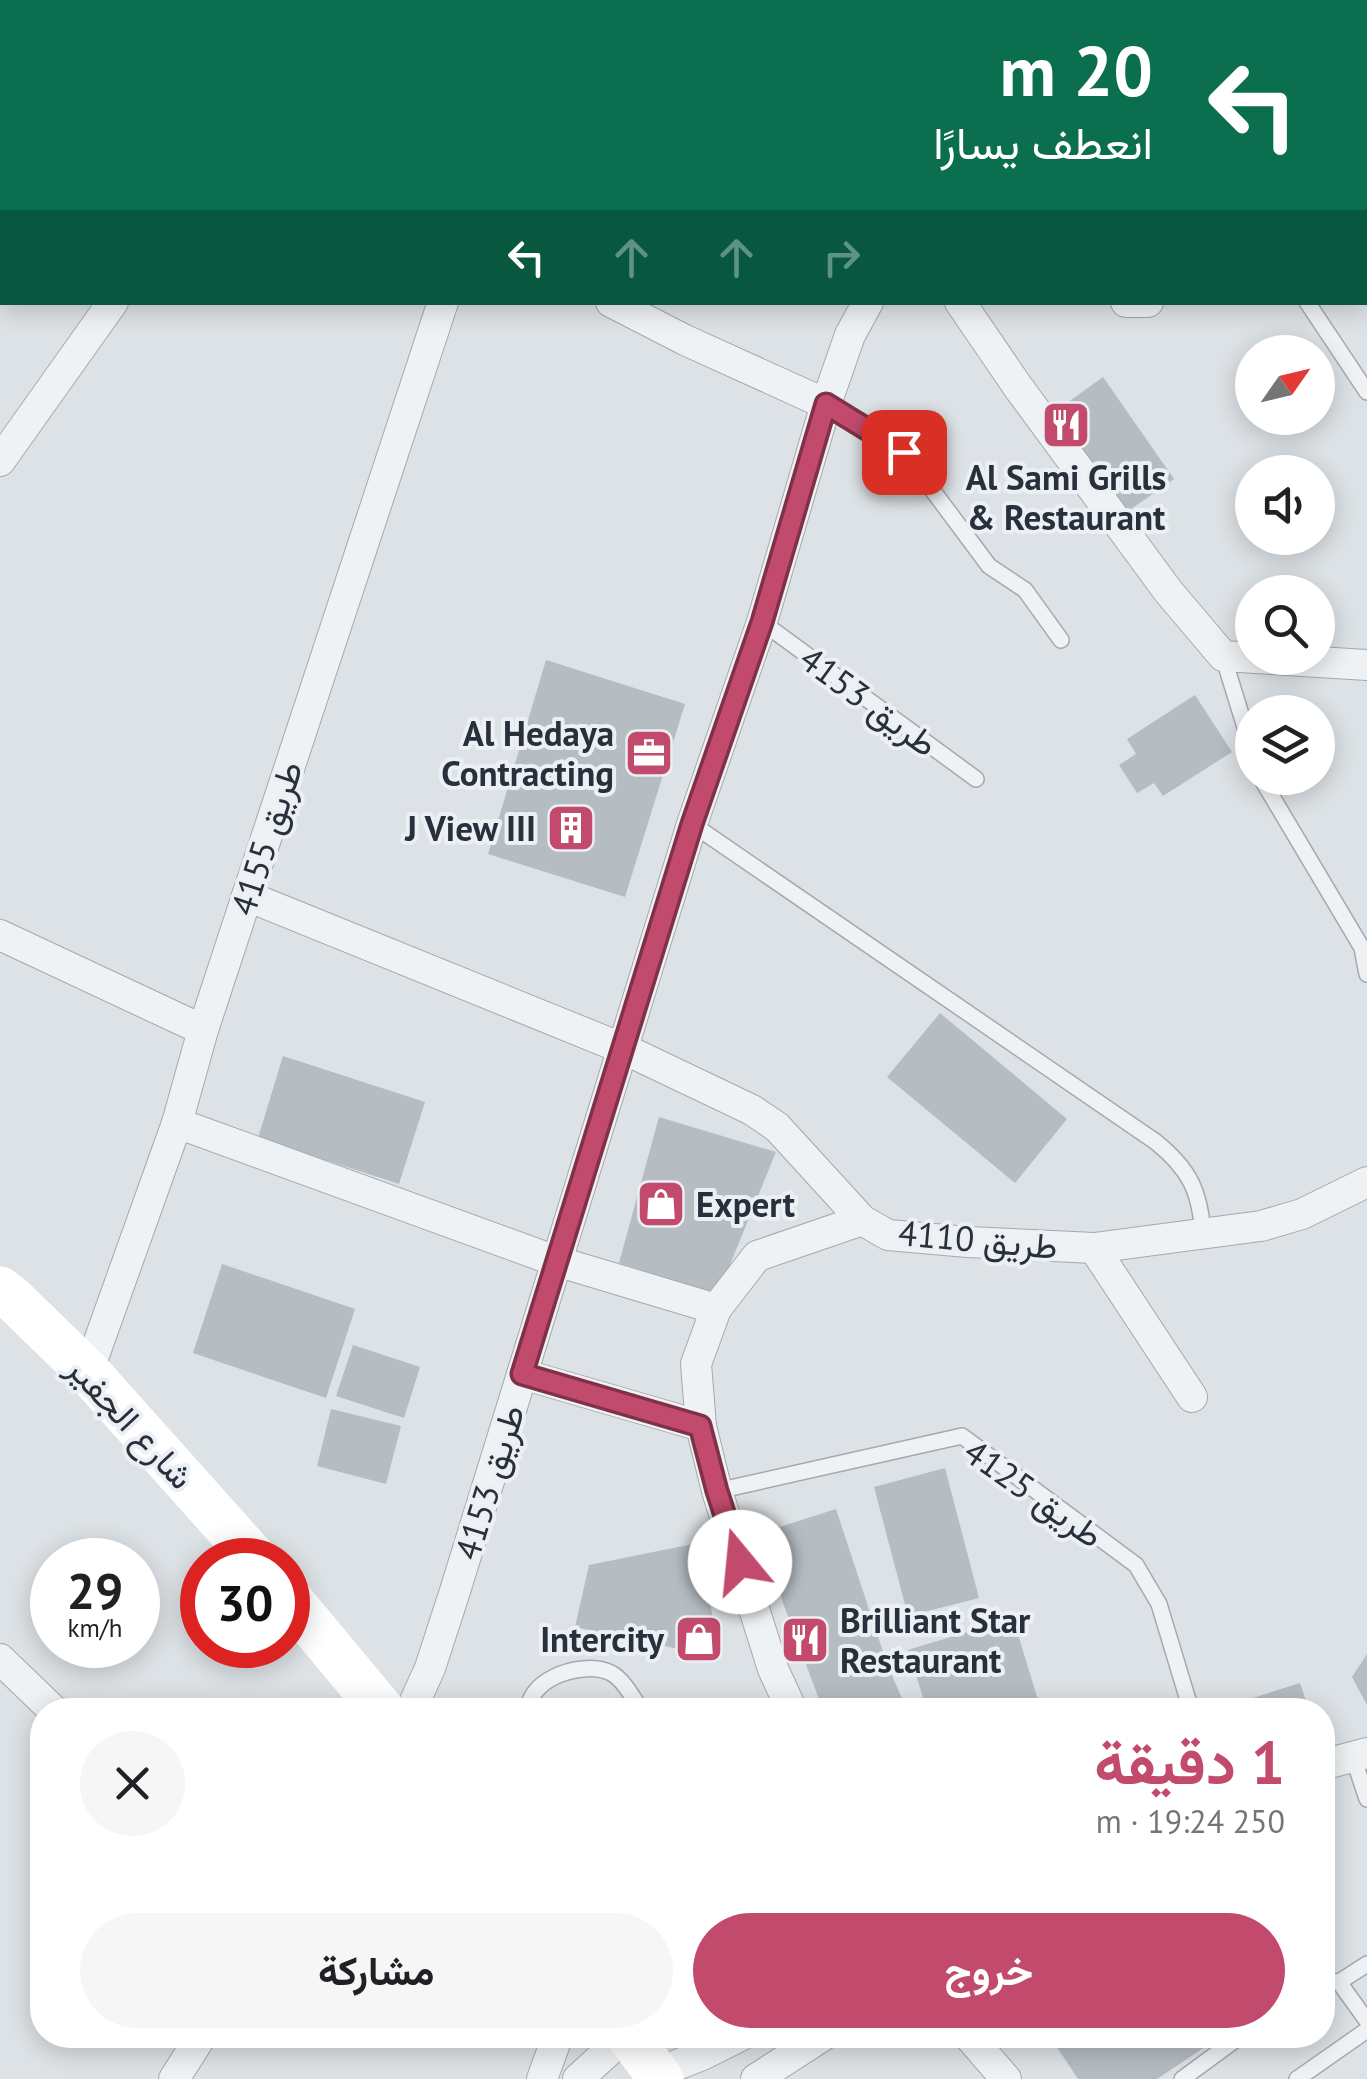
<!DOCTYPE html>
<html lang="ar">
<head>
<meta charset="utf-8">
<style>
	body { margin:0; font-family:"PT Sans",Vazirmatn,sans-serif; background:#f6f6f6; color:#202124; direction:rtl; height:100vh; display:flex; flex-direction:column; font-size:38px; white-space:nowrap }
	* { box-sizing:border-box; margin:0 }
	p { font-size:32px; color:#757577 }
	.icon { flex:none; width:55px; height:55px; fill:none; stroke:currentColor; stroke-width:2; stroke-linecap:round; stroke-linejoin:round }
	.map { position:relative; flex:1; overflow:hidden; direction:ltr }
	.details { position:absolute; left:30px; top:1698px; width:1305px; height:350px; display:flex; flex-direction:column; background:#fff; border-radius:40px; box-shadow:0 5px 25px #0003; direction:rtl }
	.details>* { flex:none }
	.banner { position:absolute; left:0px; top:0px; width:1368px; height:305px; box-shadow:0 5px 25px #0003; direction:rtl; background:#0b6e4f; color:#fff; overflow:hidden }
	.needle { width:65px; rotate:56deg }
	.buttons { position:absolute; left:1235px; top:335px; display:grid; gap:20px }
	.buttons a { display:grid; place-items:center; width:100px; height:100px; border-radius:50%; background:#fff; box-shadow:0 5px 25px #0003; font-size:50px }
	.speed { position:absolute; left:30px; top:1538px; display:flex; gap:20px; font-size:50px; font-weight:700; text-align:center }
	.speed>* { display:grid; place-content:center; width:130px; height:130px; border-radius:50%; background:#fff; box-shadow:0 5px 25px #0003; line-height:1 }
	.speed small { font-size:25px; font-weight:400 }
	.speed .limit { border:15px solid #d22; background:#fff; color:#111 }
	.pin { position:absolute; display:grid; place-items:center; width:85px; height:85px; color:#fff; margin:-42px; border-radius:20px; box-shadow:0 5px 15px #0006 }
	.me { position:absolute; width:110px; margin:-55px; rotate:343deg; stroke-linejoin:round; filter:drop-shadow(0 0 8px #0008) }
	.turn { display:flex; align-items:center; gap:35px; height:210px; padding:0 50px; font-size:45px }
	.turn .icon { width:130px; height:130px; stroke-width:2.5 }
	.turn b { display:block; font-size:70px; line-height:85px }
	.lanes { display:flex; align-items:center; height:95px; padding:0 50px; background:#0003; justify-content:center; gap:50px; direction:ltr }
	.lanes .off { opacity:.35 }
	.round { display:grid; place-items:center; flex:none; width:105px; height:105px; border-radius:52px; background:#f6f6f6 }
	.head { display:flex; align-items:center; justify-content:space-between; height:170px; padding:0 50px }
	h1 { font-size:60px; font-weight:700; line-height:75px; color:#c24b6d }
	.cta { display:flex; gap:20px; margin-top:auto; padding:20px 50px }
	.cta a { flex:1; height:115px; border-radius:60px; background:#c24b6d; color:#fff; font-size:40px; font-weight:700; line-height:115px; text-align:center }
	.cta a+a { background:#f6f6f6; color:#202124 }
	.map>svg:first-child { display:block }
	.building { fill:#b5bcc2 }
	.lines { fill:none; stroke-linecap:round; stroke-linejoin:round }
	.lane-casing { stroke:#a3a9af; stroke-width:18 }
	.street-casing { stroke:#a3a9af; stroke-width:32 }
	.primary-casing { stroke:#9ea8b0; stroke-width:52 }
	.lane { stroke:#eff2f4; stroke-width:15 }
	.street { stroke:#eff2f4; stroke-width:30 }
	.secondary { stroke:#fff; stroke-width:45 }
	.primary { stroke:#fff; stroke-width:50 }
	.route-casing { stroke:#7e3147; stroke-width:25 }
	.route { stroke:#c24b6d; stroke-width:18 }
	.labels { text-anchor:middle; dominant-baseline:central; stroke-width:8; stroke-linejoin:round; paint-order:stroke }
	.poi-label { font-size:35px; font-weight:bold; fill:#28313b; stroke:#ecf0f4; text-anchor:end }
	.street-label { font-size:35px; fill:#28313b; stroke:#ecf0f4 }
</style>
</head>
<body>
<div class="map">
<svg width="1367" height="2079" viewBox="0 0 1367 2079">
	<rect width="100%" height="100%" fill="#dde2e6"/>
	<g class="building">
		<polygon points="1103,377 1174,479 1124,514 1053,413"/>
		<polygon points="546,660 685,704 625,897 488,854"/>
		<polygon points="1195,695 1232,752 1163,796 1154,783 1137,793 1119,765 1136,754 1127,739"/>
		<polygon points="940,1013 1067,1119 1015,1183 887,1077"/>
		<polygon points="283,1056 425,1102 399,1184 258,1138"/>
		<polygon points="659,1117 776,1152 718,1294 619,1263"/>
		<polygon points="222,1264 355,1309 326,1398 193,1353"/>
		<polygon points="353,1345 420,1367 404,1418 336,1396"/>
		<polygon points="331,1409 401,1426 386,1484 317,1466"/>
		<polygon points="945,1468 979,1598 908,1616 874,1487"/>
		<polygon points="836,1509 887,1664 907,1710 823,1710 783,1603 761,1533"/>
		<polygon points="698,1543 721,1658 575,1627 589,1565"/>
		<polygon points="1013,1618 1041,1710 927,1710 908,1650"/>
		<polygon points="1367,1654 1367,1705 1352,1677"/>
		<polygon points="1300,1683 1309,1710 1218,1710 1218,1709"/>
		<polygon points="1049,2035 1223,2035 1157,2079 1078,2079"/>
	</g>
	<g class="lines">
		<g class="lane-casing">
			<g id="lane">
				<polyline points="241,2 242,0"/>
				<polyline points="899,2 901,0"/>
				<polyline points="1307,302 1367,392"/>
				<polyline points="826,404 904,452 989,566 1025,590 1061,640"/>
				<polyline points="762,622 976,779"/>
				<polyline points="1223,656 1252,750"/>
				<polyline points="1261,778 1362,948 1367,974"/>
				<path d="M692,824L1156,1142C1190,1170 1200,1191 1203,1235"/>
				<polyline points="717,1491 962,1436 1136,1565 1159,1604 1191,1710"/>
				<path d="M528,1710C530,1677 584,1660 611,1673C624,1680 633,1698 641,1710"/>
				<polyline points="1353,1757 1367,1799"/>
				<polyline points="1322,1981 1339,1982 1367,2021"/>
				<polyline points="1339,1982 1367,1964"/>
				<polyline points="1182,2079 1242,2035"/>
				<polyline points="1297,2079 1367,2030"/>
			</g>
		</g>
		<g class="street-casing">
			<g id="street">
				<polyline points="1183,0 1184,2"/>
				<polyline points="1366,0 1367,3"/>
				<polyline points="372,2 375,0"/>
				<polyline points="1087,2 1094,0"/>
				<polyline points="1365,52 1367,52"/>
				<polyline points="1365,237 1367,236"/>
				<polyline points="611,302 685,340 826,404"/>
				<polyline points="960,302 1018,387 1168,591 1223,656 1367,665"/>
				<polyline points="1126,302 1148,302"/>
				<polyline points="0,461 113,302"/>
				<polyline points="247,896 624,1049 752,1110 777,1127 862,1220 888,1235 968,1242 1094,1248 1261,1226 1302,1214 1367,1182"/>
				<polyline points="0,935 203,1030"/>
				<polyline points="177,1123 556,1261 716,1309"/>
				<polyline points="1094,1248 1192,1397"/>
				<polyline points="88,1372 177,1123 203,1030 247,896 443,302"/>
				<polyline points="522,1374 701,1426"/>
				<polyline points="0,1659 53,1710"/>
				<polyline points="411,1710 430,1668 455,1591 692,824 762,622 826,404 850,335 868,302"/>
				<polyline points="792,1710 773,1669 717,1491 701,1426 696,1364 716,1309 757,1256 862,1220"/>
				<polyline points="1322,1765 1367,1753"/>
				<polyline points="968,2035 1006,2079"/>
				<polyline points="657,2073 702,2055 742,2035"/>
				<polyline points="174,2079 202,2035"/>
				<polyline points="542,2079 558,2035"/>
				<polyline points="578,2079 626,2035"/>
				<polyline points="756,2079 824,2035"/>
			</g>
		</g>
		<g class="primary-casing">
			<g id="primary">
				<polyline points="41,2 43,0"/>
				<polyline points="0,50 2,47"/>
			</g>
		</g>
		<use href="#lane" class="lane"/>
		<use href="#street" class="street"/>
		<g class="secondary">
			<polyline points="0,1289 13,1299 88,1372 256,1560"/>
			<polyline points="288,1597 382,1710"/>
			<polyline points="628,2035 661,2079"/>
		</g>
		<use href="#primary" class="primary"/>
	</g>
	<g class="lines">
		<g class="route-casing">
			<polyline id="route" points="740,1562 717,1491 700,1426 522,1374 692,824 762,622 826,404 904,452"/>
		</g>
		<use href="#route" class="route"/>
	</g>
	<defs>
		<g id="restaurant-square" transform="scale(2.5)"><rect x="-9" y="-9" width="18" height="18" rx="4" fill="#c24b6d" stroke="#ecf0f4"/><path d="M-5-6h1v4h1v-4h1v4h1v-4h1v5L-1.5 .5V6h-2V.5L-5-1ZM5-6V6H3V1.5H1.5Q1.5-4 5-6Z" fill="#fff"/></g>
		<g id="office-square" transform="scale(2.5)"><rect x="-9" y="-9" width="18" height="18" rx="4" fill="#c24b6d" stroke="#ecf0f4"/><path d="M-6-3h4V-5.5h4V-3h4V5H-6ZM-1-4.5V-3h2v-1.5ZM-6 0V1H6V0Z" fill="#fff"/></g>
		<g id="building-square" transform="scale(2.5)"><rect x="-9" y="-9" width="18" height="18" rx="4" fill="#c24b6d" stroke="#ecf0f4"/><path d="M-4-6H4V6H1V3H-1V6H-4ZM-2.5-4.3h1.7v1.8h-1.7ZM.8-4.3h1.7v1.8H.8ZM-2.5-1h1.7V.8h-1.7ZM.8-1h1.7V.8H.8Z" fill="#fff"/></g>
		<g id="shop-square" transform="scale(2.5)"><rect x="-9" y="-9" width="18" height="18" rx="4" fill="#c24b6d" stroke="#ecf0f4"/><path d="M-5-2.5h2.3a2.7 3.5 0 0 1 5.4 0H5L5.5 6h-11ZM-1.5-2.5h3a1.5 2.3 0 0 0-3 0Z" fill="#fff"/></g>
	</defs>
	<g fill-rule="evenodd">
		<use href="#restaurant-square" x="1066" y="425"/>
		<use href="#office-square" x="649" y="753"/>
		<use href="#building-square" x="571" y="828"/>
		<use href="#shop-square" x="661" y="1204"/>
		<use href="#shop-square" x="699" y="1639"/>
		<use href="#restaurant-square" x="805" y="1640"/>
	</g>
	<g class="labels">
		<g class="poi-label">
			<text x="1066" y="477" text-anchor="middle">Al Sami Grills<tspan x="1066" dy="40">&amp; Restaurant</tspan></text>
			<text x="614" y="733">Al Hedaya<tspan x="614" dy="40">Contracting</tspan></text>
			<text x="536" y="828">J View III</text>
			<text x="696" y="1204" text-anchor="start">Expert</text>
			<text x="840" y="1620" text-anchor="start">Brilliant Star<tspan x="840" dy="40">Restaurant</tspan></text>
			<text x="664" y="1639">Intercity</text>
		</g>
		<g class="street-label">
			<text transform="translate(869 701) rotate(36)">طريق 4153</text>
			<text transform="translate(266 838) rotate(-72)">طريق 4155</text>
			<text transform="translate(978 1239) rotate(5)">طريق 4110</text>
			<text transform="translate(131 1422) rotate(47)">شارع الجفير</text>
			<text transform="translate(489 1482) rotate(-73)">طريق 4153</text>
			<text transform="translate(1034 1493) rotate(35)">طريق 4125</text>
		</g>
	</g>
</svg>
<div class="buttons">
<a><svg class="needle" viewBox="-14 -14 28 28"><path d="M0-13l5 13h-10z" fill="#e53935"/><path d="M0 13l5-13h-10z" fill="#757577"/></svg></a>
<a><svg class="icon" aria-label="sound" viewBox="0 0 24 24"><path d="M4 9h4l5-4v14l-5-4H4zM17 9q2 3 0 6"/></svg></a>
<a><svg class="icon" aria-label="search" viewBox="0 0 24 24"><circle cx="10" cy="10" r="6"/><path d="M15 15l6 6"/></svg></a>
<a><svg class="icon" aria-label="layers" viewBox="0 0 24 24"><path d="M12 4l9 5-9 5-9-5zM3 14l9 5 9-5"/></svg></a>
</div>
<div class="speed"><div>29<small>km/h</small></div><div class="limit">30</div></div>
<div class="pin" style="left:904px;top:452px;background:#d93025"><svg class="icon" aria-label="arrive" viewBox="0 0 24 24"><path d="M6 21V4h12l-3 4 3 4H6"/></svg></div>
<svg class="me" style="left:740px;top:1562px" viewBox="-20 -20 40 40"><circle r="19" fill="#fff"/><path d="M0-13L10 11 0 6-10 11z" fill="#c24b6d"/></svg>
<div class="banner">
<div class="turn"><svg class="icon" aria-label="left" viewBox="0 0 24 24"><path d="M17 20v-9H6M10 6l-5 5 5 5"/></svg><div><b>20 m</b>انعطف يسارًا</div></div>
<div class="lanes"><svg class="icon" aria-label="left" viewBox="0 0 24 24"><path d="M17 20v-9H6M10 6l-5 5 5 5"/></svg><svg class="icon off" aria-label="ahead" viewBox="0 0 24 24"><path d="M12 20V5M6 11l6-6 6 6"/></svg><svg class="icon off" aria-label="ahead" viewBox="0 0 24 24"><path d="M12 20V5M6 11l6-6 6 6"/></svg><svg class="icon off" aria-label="right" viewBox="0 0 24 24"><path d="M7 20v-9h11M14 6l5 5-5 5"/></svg></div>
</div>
<section class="details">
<div class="head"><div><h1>1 دقيقة</h1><p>250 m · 19:24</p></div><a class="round"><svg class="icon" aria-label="close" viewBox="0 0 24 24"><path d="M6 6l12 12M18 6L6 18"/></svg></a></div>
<div class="cta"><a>خروج</a><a>مشاركة</a></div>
</section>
</div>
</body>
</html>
